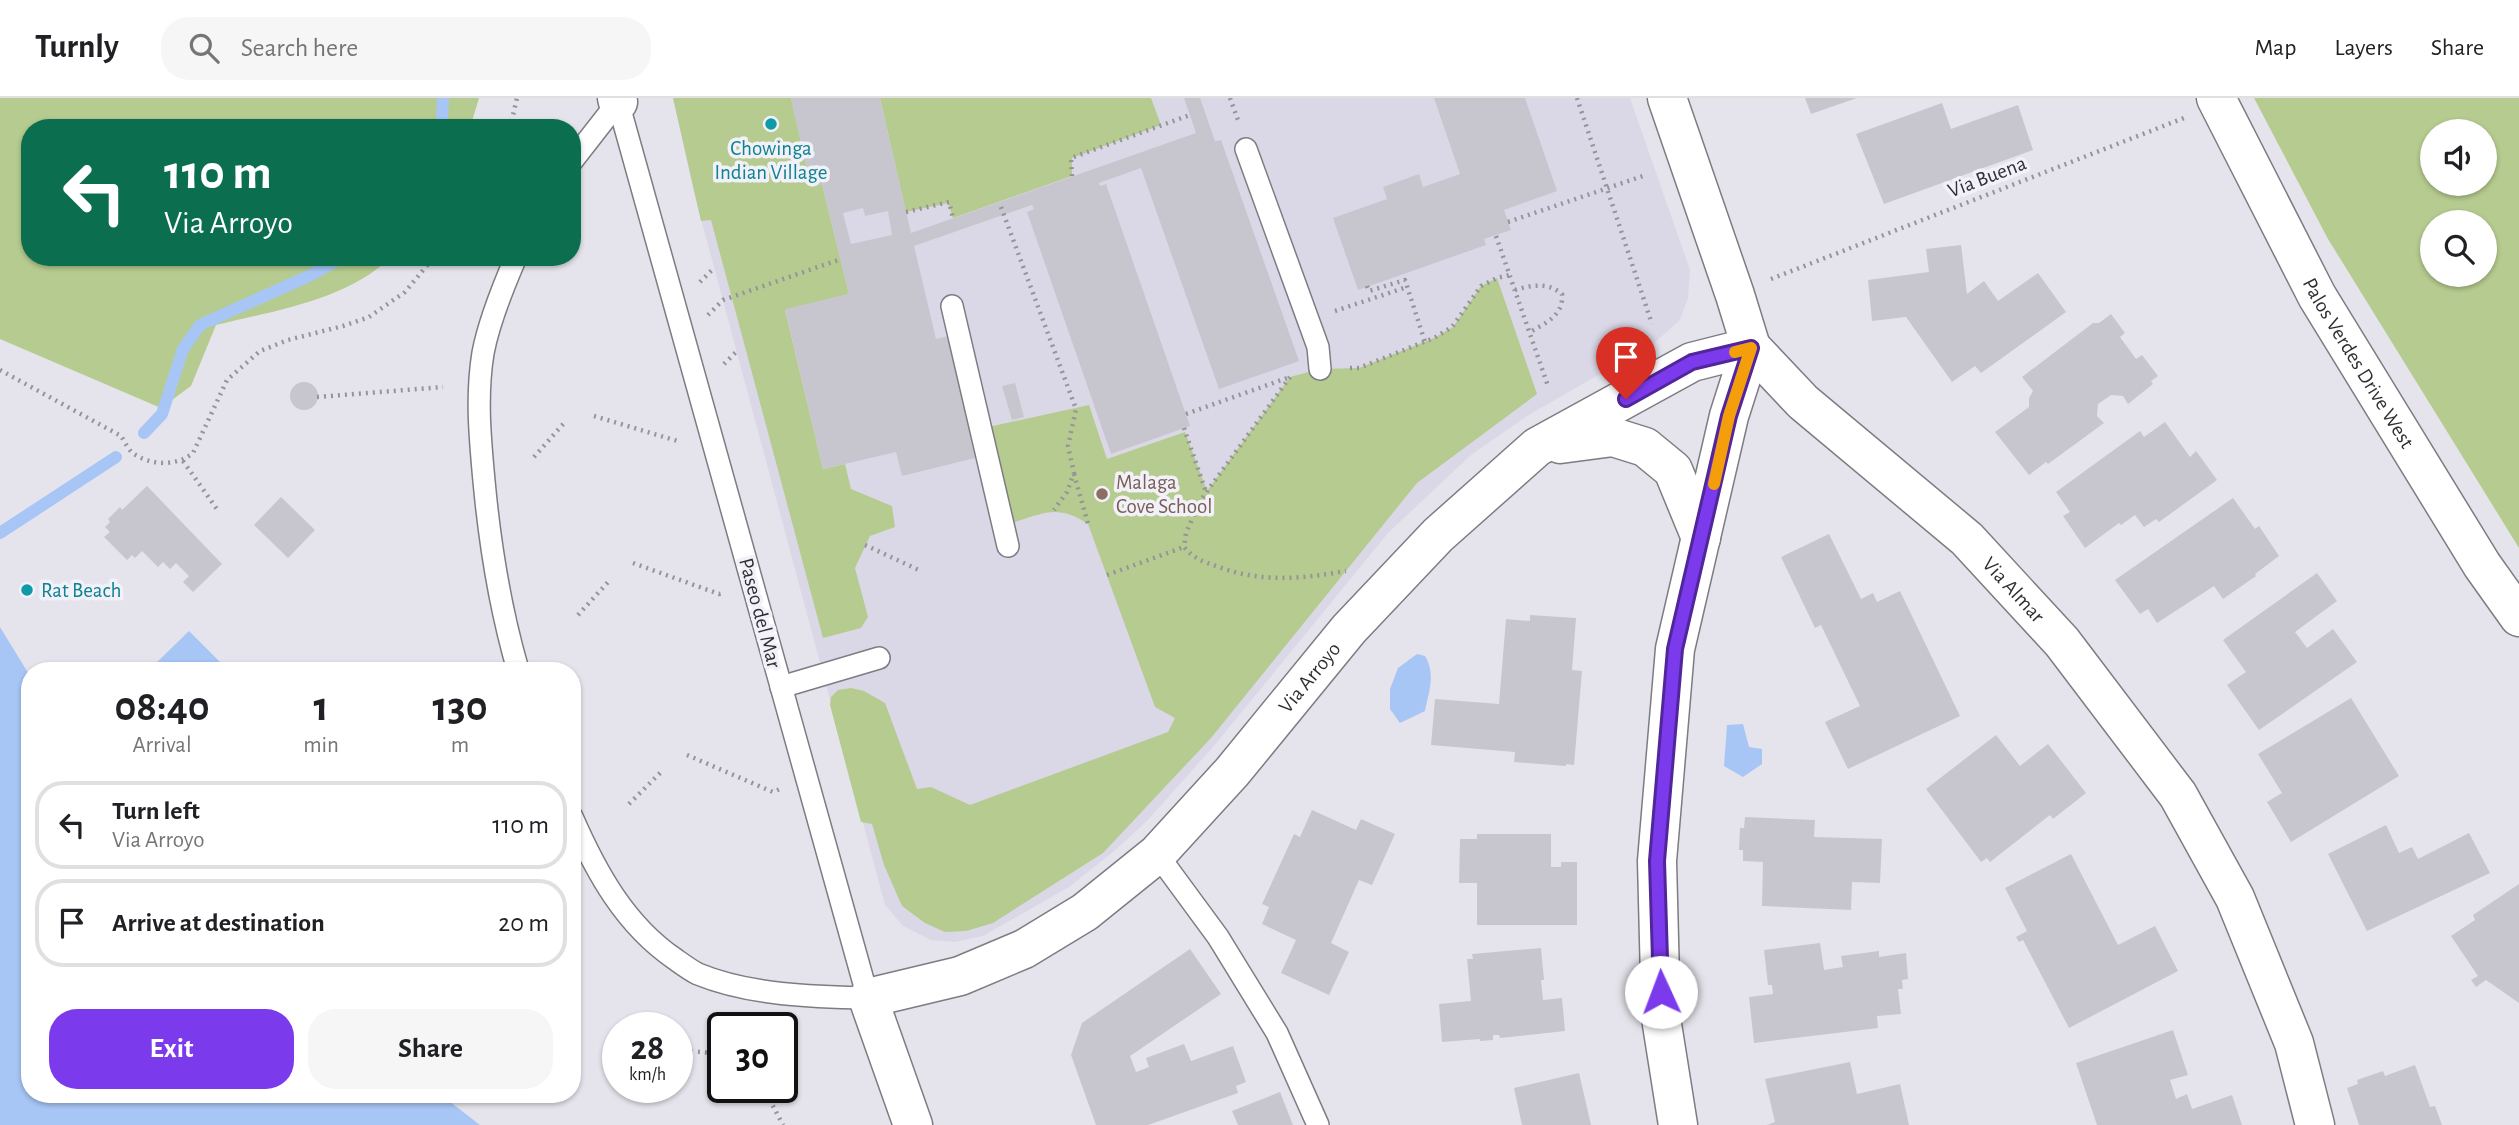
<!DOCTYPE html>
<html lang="en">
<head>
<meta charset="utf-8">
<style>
	body { margin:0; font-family:"Alegreya Sans",sans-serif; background:#f6f6f6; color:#202124; height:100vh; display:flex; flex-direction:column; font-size:26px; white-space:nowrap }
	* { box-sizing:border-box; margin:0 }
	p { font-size:23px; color:#757577 }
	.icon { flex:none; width:38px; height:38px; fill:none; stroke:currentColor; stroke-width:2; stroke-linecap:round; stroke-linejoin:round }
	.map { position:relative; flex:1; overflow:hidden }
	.sheet { position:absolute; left:21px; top:564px; width:560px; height:441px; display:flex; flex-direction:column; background:#fff; border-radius:28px; box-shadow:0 2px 5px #0004 }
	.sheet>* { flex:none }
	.hud { position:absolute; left:21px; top:21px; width:560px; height:147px; border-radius:28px; box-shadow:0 2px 5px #0004; background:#0b6e4f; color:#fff; overflow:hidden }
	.tools { position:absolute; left:2420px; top:21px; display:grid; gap:14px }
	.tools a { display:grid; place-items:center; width:77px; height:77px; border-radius:50%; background:#fff; box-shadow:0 2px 5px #0004; font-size:35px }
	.speed { position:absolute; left:602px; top:914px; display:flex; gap:14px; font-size:35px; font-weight:700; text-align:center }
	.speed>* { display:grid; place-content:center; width:91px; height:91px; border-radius:50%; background:#fff; box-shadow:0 2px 5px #0004; line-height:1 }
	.speed small { font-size:18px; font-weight:400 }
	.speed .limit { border:4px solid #111; border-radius:10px; background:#fff; color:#111 }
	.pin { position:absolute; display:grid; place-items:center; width:60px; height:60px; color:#fff; margin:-72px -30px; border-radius:50% 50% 50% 0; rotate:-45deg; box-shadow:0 0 7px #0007 }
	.pin .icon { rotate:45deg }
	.me { position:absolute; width:77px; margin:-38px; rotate:358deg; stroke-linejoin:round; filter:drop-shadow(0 0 5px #0008) }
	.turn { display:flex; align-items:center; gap:24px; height:147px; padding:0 28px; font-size:32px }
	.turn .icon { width:91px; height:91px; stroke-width:2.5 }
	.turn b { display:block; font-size:49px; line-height:60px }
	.eta { display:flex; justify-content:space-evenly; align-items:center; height:119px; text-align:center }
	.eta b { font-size:42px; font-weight:700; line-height:49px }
	.button { display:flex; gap:14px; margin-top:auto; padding:14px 28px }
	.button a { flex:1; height:80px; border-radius:28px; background:#7c3aed; color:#fff; font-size:28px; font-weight:700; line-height:80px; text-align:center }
	.button a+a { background:#f6f6f6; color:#202124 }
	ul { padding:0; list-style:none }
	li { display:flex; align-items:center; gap:21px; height:88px; margin:0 14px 10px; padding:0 14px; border:4px solid #e0e0e0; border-radius:28px }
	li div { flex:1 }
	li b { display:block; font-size:26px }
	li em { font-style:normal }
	header { display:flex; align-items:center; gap:42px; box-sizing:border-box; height:98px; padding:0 35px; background:#fff; border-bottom:2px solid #e0e0e0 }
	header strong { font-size:33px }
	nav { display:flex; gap:38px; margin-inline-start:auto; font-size:24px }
	.search { width:490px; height:63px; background:#f6f6f6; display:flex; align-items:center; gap:18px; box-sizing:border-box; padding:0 24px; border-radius:28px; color:#757577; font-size:26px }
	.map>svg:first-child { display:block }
	.built { fill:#dad8e6 }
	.green { fill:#b6cb8f; fill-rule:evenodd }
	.water { fill:#a7c6f5 }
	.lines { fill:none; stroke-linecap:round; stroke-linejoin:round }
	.stream { stroke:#a7c6f5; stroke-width:12 }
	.building { fill:#c7c6ce; fill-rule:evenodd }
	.lane-casing { stroke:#7c7c83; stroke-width:24 }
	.street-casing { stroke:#7c7c83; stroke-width:41 }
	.secondary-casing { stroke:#7c7c83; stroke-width:41 }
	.primary-casing { stroke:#7c7c83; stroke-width:41 }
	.path { stroke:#95949a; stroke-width:4.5; stroke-dasharray:2 5; stroke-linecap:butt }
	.lane { stroke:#fff; stroke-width:21 }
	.street { stroke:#fff; stroke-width:38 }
	.secondary { stroke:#fff; stroke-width:38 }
	.primary { stroke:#fff; stroke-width:38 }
	.route-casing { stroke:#51269a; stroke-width:18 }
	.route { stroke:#7c3aed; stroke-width:12 }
	.slow { stroke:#f59e0b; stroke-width:12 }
	.culture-dot { fill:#0f9aa8; stroke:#f2f1f9; stroke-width:2.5 }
	.education-dot { fill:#8d6e63; stroke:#f2f1f9; stroke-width:2.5 }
	.labels { text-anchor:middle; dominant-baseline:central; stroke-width:7; stroke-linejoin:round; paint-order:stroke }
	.culture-label { font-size:21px; fill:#0d838f; stroke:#f2f1f9 }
	.street-label { font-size:21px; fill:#302f32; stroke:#f2f1f9 }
	.education-label { font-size:21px; fill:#785e54; stroke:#f2f1f9; text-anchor:start }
</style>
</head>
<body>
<header>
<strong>Turnly</strong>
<div class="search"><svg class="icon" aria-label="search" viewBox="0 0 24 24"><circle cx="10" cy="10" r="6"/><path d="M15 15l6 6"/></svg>Search here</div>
<nav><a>Map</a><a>Layers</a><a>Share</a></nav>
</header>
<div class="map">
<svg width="2519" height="1027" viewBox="0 0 2519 1027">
	<rect width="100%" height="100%" fill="#e5e4ec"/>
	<polygon class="built" points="673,0 1630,0 1690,172 1688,200 1680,222 1654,245 1527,318 1471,357 1388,435 1214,648 1146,724 1113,754 1069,789 983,838 955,844 931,842 903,828 885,807 693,91"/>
	<g class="green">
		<path d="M0,0H479L470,30H30V159H391C347,202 274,213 216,227L191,288L161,310L0,241Z"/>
		<polygon points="673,0 791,0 811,88 822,86 849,196 785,212 823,371 845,366 851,391 892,408 895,429 870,438 855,470 868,519 861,530 823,540 711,122 701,123"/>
		<polygon points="880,0 1151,0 1161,27 1072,60 1072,78 953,120 948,105 906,114"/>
		<path d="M2254,0H2519V450L2328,141ZM2485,33V86H2432V33ZM2485,124V177H2432V124Z"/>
		<path d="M1497,180L1537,296L1417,385L1211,640L1103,755L993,825L966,833L945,834L925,825L902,808L884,767L872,726L861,724L830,607L831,599L838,592L851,590L864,593L885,605L917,691L931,689L970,707L1168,634L1175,620L1155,609L1088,426C1058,406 1044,415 1012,425L988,329L1089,307L1107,361L1185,334L1207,393L1290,279L1320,271L1359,270L1434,240L1453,229L1481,188Z"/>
	</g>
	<g class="water">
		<polygon points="0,529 30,578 30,996 440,996 480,1027 0,1027"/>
		<polygon points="189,533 228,572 149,572"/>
		<path d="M1417,556L1425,558C1436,576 1429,593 1425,613L1400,625L1390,611V591L1398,570Z"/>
		<polygon points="1743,626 1749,649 1762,651 1762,666 1743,679 1724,668 1727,627"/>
	</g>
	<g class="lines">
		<g class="stream">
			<polyline points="440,30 442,22 443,0"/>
			<polyline points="144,335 162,316 183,251 200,227 311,177 343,159"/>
			<polyline points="0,435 116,359"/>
		</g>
	</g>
	<g class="building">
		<path d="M791,0H880L911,135L1196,35L1184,0H1200L1215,43L1221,42L1299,263L1219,291L1141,70L1099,85L1100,88L1106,86L1190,328L1111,356L1027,114L1034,111L1032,107L914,148L936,241L952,237L974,330L969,331L975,360L902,378L896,354L823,371L785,211L849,196L822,86L811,89ZM863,110L865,118L888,113L892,137L851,146L843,115Z"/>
		<polygon points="1434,0 1525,0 1557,93 1504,112 1511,132 1484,141 1486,147 1358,192 1333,120 1387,101 1383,89 1419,76 1423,89 1460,76"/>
		<polygon points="1805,0 1857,0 1811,16"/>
		<polygon points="1942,5 1951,31 2018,7 2033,52 1884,106 1856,36"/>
		<polygon points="1961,147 1967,196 1984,183 1998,203 2038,175 2066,214 1981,275 1975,268 1952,284 1906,219 1872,223 1868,182 1929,174 1926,151"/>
		<polygon points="2111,216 2125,235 2120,239 2136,261 2142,257 2158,278 2151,283 2153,286 2128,306 2123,298 2111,297 2098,306 2097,318 2104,325 2048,366 2046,364 2029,377 1995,334 2029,309 2029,300 2033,293 2022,279 2093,225 2099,225"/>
		<circle cx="304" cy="298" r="14"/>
		<polygon points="1015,285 1024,319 1012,322 1002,288"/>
		<polygon points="2165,324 2190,359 2196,353 2217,382 2159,424 2156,421 2144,429 2135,417 2121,427 2119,425 2085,450 2063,418 2070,414 2056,394 2140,333 2144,339"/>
		<polygon points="147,388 222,466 193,494 183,484 189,478 176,465 170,471 163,464 158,469 142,453 135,460 132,457 127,462 104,439 110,434 105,429 110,424 108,421 120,409 122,412"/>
		<polygon points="281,399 315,432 288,460 254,427"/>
		<polygon points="2233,400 2255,431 2259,428 2279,458 2255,476 2256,478 2223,501 2214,488 2157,525 2148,511 2140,516 2115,482"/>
		<polygon points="1829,436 1861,501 1873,495 1877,504 1900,493 1960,618 1848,671 1825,624 1860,608 1821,527 1815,530 1781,459"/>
		<polygon points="2317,475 2337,503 2295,534 2307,550 2333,531 2357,564 2259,632 2227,587 2246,574 2223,542"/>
		<polygon points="1530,517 1576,520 1572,572 1582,573 1574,667 1566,666 1566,668 1514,664 1515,654 1431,647 1435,601 1499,606 1506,521 1530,523"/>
		<polygon points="2351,600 2399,678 2291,744 2267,704 2282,695 2258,656"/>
		<polygon points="1996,637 2020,668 2048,646 2086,695 2053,721 2050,717 1990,764 1987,760 1981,764 1926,691"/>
		<polygon points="1312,712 1356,732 1361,721 1395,736 1372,787 1359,782 1331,845 1349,854 1329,897 1281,875 1296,842 1262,826 1269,809 1262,806 1294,736 1300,739"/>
		<polygon points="1745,719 1815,722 1814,739 1882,741 1880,785 1852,784 1851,812 1762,808 1763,764 1743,763 1743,752 1739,752 1740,730 1744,730"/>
		<polygon points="2386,727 2399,755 2412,749 2418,761 2469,735 2490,775 2367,833 2328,756"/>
		<polygon points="1477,736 1551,736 1551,769 1561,769 1561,764 1577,764 1577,827 1477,827 1477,785 1459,785 1460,741 1477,741"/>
		<polygon points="2071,756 2118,847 2155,828 2178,873 2069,930 2023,842 2019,844 2016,839 2027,833 2005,790"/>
		<polygon points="2519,786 2519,905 2486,882 2476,889 2471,882 2478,878 2451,838 2475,822 2473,817"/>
		<polygon points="1820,845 1824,872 1843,869 1841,858 1879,853 1879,859 1906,855 1908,881 1902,882 1903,891 1898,891 1901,916 1877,918 1878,930 1754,945 1749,899 1773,896 1772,887 1768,887 1764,852"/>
		<polygon points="1541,850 1544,882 1541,882 1543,902 1562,900 1565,933 1500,940 1499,937 1493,937 1493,942 1480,943 1480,941 1442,944 1439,906 1471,903 1467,861 1473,861 1472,856"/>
		<polygon points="1190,851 1221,896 1130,958 1136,974 1149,969 1146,960 1184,946 1191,963 1233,948 1246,984 1236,988 1238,995 1148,1027 1096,1027 1071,957 1082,925"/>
		<polygon points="2173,932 2188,977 2170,982 2176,1001 2187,996 2192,1011 2232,997 2242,1027 2097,1027 2076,965"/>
		<polygon points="1850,964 1857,996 1900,986 1909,1027 1767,1027 1775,1024 1765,981"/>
		<polygon points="2415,967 2430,1009 2435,1008 2442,1027 2359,1027 2347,990 2358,986 2357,982 2383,973 2385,978"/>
		<polygon points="1579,975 1591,1027 1522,1027 1514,990"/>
		<polygon points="1280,994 1293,1027 1238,1027 1232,1013"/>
	</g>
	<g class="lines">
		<g class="lane-casing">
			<g id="lane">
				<polyline points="1246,51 1318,249 1320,271"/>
				<polyline points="572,63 618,4"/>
				<path d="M516,159C503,189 489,223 483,255C476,298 480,340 484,383C490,448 500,510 518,572"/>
				<polyline points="952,208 1008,448"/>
				<polyline points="781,589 879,560"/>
				<path d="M572,719C596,774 625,827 675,861C682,866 690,872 698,876C749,897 813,899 868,900L618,4"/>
				<polyline points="1157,756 1218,839 1277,935 1318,1027"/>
			</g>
		</g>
		<g class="street-casing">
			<g id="street">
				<polyline points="617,0 618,4"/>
				<path id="s1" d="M1678,1027L1661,920L1657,763L1675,551L1729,318L1751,249L1803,304L1967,441L2062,544L2178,697L2235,800L2294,945L2315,1027"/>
			</g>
		</g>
		<g class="secondary-casing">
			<g id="secondary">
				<polyline points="1560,346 1613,339 1645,349 1673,372 1701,440"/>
				<path id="s2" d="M913,1027L868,900L960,878L1024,851L1085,814L1157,756L1232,674L1349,531L1438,437L1537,349L1692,264L1751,249L1735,197L1667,0"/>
			</g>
		</g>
		<g class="primary-casing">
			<g id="primary">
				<path id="s3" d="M2216,0L2317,198L2482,467L2519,519"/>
			</g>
		</g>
		<g class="path">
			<polyline points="1230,0 1238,22"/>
			<polyline points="1577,0 1652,226"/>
			<polyline points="510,30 517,0"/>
			<polyline points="1072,78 1071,60 1190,17"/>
			<polyline points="1001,109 1076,311 1068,348 1074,375 1067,394 1054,412"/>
			<polyline points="906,114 949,104 953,120"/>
			<polyline points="1508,124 1646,77"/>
			<polyline points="1496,138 1548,288"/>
			<polyline points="1771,181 2184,20"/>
			<polyline points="700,184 714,170"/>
			<polyline points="1367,188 1369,193 1405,182 1425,244"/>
			<path d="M1515,192C1531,187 1548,184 1562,196C1564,217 1546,225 1530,234"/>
			<polyline points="1335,213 1407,189"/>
			<polyline points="708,217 723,202 841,161"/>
			<polyline points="724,266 736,254"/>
			<polyline points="1350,270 1359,270 1434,240 1452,229 1481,188 1497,180 1509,177"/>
			<path d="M0,272L121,338C125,344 129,353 134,356C152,368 177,368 193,355L227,282L260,253L288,242L343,228L369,219L405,194L434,159"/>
			<path d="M1290,279L1200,403L1186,435L1184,449C1193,460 1202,463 1216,468C1260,485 1300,481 1346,473"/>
			<polyline points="317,299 443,289"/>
			<polyline points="1186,316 1290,279"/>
			<polyline points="594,318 681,344"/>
			<polyline points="1184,330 1206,394"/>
			<polyline points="534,359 565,324"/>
			<polyline points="183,363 219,414"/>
			<polyline points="1074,376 1088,426"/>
			<polyline points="865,447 921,473"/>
			<polyline points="633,465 719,496 724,495"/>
			<polyline points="1107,477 1184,449"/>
			<polyline points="578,517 609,483"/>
			<polyline points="687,657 773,694 780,691"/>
			<polyline points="629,706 661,674"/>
			<polyline points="747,928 747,929"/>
			<polyline points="677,952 723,956"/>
			<polyline points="763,989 783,1027"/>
		</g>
		<use href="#lane" class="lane"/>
		<use href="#street" class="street"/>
		<use href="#secondary" class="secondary"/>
		<use href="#primary" class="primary"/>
	</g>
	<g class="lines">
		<g class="route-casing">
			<polyline id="route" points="1626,301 1692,264 1751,250 1729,318 1675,551 1657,763 1661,894"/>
		</g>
		<use href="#route" class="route"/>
		<polyline class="slow" points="1714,386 1729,318 1751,250 1735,254"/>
	</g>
	<g class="culture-dot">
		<circle cx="771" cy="26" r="7"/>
		<circle cx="27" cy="492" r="7"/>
	</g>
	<circle class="education-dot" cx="1102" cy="396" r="7"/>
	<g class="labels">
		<g class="culture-label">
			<text x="771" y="50">Chowinga<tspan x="771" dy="24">Indian Village</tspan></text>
			<text x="41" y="492" text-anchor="start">Rat Beach</text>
		</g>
		<g class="street-label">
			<text transform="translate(1987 79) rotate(-21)">Via Buena</text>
			<text stroke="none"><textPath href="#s3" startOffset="301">Palos Verdes Drive West</textPath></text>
			<text stroke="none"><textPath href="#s1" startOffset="1148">Via Almar</textPath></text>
			<text transform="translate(760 515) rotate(75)">Paseo del Mar</text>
			<text stroke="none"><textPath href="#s2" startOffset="696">Via Arroyo</textPath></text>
		</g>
		<g class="education-label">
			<text x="1116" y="384">Malaga<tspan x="1116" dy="24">Cove School</tspan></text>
		</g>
	</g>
</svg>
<div class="tools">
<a><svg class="icon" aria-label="sound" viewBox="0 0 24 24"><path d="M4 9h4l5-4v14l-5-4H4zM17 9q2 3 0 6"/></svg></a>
<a><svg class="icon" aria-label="search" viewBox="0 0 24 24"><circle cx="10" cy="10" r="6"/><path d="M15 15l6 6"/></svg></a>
</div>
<div class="speed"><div>28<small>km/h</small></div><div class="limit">30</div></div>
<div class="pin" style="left:1626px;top:301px;background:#d93025"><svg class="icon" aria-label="arrive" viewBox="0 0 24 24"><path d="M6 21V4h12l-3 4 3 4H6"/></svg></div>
<svg class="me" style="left:1661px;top:894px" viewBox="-20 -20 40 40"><circle r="19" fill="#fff"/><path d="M0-13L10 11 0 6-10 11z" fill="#7c3aed"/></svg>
<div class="hud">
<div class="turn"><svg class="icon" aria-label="left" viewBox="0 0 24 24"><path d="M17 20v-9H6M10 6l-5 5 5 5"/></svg><div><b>110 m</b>Via Arroyo</div></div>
</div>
<section class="sheet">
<div class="eta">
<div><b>08:40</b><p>Arrival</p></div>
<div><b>1</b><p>min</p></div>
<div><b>130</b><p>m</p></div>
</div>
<ul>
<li><svg class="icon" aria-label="left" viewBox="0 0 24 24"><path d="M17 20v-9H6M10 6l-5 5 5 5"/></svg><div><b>Turn left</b><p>Via Arroyo</p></div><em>110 m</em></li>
<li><svg class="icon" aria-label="arrive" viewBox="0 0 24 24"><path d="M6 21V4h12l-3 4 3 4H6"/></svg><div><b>Arrive at destination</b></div><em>20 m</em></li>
</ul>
<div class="button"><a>Exit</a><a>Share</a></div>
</section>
</div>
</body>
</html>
